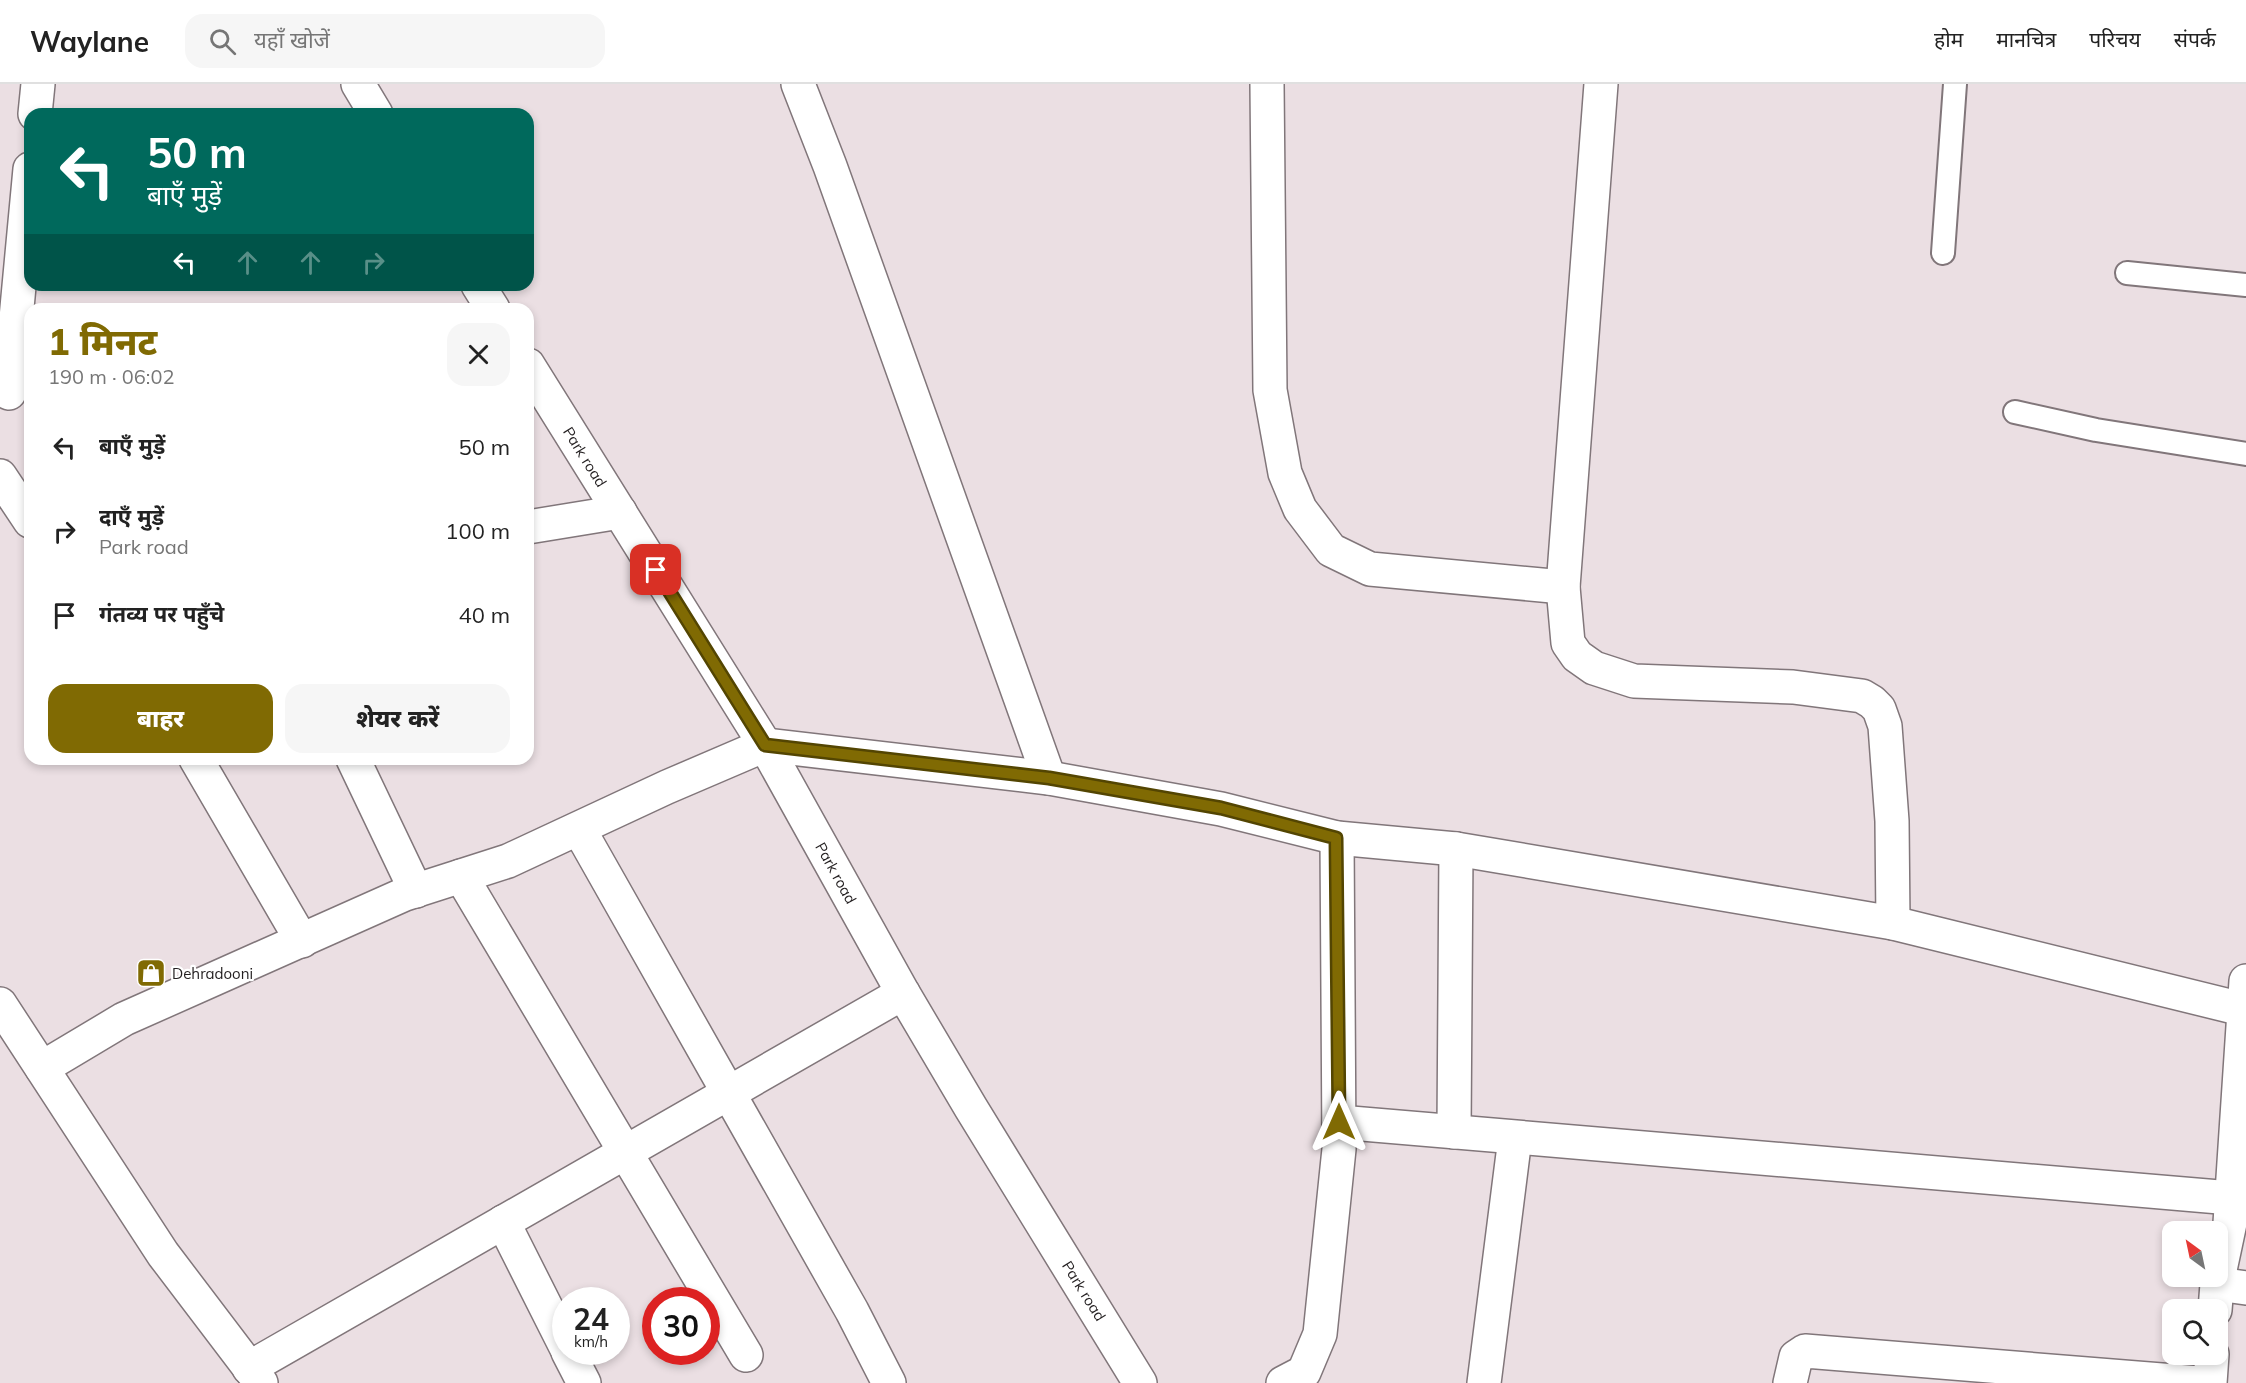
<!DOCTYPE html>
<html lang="hi">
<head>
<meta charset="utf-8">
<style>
	body { margin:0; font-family:Mulish,"Noto Sans Devanagari",sans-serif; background:#f6f6f6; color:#222; height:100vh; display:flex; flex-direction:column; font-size:22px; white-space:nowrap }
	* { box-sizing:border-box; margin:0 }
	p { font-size:20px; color:#767676 }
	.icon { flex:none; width:33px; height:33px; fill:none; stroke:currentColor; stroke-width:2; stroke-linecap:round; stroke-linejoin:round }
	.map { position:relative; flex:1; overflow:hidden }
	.drawer { position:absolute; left:24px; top:219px; width:510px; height:462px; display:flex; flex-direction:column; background:#fff; border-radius:18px; box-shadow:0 3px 9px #0003 }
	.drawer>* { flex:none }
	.guide { position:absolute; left:24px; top:24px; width:510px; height:183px; border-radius:18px; box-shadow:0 3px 9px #0003; background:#00695c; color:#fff; overflow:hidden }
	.needle { width:39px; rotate:327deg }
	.buttons { position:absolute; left:2162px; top:1137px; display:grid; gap:12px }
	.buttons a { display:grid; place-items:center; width:66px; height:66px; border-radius:12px; background:#fff; box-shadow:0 3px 9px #0003; font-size:30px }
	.speed { position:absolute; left:552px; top:1203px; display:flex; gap:12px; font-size:30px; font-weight:700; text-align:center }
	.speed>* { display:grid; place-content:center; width:78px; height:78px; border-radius:50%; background:#fff; box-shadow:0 3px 9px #0003; line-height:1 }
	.speed small { font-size:15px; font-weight:400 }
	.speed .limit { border:9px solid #d22; background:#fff; color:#111 }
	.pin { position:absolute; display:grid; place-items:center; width:51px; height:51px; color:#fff; margin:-26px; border-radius:12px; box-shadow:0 3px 9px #0006 }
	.me { position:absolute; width:66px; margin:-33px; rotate:0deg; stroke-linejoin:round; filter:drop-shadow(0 0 4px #0008) }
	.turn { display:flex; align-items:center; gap:21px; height:126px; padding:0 24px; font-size:27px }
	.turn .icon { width:78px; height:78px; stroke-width:2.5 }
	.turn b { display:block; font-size:42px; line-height:51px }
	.lanes { display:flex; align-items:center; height:57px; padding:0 24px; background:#0003; justify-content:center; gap:30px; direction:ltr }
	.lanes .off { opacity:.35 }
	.round { display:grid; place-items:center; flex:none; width:63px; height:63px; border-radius:18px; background:#f6f6f6 }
	.head { display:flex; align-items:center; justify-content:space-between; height:102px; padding:0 24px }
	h1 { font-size:36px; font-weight:800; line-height:45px; color:#806a03 }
	.primary-button { display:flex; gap:12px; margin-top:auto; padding:12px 24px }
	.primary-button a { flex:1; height:69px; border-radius:18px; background:#806a03; color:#fff; font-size:24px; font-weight:800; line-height:69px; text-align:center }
	.primary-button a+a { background:#f6f6f6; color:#222 }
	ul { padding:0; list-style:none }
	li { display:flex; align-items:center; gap:18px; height:84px; padding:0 24px }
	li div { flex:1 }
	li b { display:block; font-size:22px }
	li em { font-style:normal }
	header { display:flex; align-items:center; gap:36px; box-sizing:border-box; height:84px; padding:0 30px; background:#fff; border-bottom:2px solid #e0e0e0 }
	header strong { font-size:28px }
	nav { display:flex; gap:33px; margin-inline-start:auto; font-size:21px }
	.search { width:420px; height:54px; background:#f6f6f6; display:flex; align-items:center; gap:15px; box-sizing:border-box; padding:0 21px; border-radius:18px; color:#767676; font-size:22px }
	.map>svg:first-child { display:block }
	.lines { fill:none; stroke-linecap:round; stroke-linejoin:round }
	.lane-casing { stroke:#81767a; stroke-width:26 }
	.street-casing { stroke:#81767a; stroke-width:36 }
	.lane { stroke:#fff; stroke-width:22 }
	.street { stroke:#fff; stroke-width:33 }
	.route-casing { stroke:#534502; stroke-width:15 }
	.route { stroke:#806a03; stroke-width:10 }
	.labels { text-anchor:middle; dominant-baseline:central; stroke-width:4.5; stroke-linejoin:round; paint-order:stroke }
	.street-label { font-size:15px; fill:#231f20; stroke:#fff }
	.poi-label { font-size:15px; fill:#231f20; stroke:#fff; text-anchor:start }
</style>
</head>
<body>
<header>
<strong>Waylane</strong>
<div class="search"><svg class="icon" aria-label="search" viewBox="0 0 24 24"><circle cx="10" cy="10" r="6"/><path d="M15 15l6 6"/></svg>यहाँ खोजें</div>
<nav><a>होम</a><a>मानचित्र</a><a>परिचय</a><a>संपर्क</a></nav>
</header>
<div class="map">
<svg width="2246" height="1299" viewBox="0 0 2246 1299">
	<rect width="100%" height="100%" fill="#ebdfe3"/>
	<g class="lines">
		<g class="lane-casing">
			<g id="lane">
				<polyline points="1943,169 1955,0"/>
				<polyline points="2127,189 2246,201"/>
				<polyline points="2015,328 2096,346 2246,370"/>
			</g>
		</g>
		<g class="street-casing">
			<g id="street">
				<polyline points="358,0 376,30"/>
				<polyline points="798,0 830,82 1049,694"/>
				<polyline points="1267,0 1270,306 1285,389 1300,425 1331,466 1370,485 1563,503"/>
				<polyline points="1601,0 1563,503 1568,559 1577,572 1594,584 1634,597 1793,603 1862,612 1872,618 1879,625 1885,642 1892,737 1893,839"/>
				<polyline points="35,30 38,0"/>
				<polyline points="478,201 493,225"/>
				<polyline points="528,281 765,661 903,909 971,1024 1140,1299"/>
				<polyline points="9,309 30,85"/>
				<polyline points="0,392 30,437"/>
				<polyline points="528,443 620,428"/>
				<polyline points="196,675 302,857"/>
				<polyline points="353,675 416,807"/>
				<polyline points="579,745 852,1227 889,1299"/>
				<polyline points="461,792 746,1271"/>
				<polyline points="0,920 163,1170 261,1299"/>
				<polyline points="42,984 124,935 214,895 405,810 508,777 667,703 765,661 1049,694 1221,725 1337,754 1456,765 1893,839 2246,926"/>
				<polyline points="1339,1038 2231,1114"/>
				<polyline points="1454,1048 1456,765"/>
				<polyline points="503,1138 566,1263"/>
				<polyline points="2217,1200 2246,1204"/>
				<polyline points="2215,1226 2217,1200 2230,1139 2246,897"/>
				<polyline points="568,1268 584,1299"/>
				<polyline points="249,1284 903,909"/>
				<polyline points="1283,1299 1304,1288 1320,1250 1339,1065 1337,754"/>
				<polyline points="1484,1299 1515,1054"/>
				<polyline points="1790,1299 1796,1273 1805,1267 2199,1299"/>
				<polyline points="2210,1299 2212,1270"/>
			</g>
		</g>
		<use href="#lane" class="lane"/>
		<use href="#street" class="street"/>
	</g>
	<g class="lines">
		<g class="route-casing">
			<polyline id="route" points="656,486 765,661 1049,694 1221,724 1336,754 1339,1038"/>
		</g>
		<use href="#route" class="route"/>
	</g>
	<defs>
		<g id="shop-square" transform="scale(1.5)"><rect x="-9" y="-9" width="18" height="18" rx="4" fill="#806a03" stroke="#fff"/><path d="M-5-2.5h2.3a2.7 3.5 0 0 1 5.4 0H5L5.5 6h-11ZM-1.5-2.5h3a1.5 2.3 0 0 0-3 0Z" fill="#fff"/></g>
	</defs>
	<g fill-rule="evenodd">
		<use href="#shop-square" x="151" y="889"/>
	</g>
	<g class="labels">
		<g class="street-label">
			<text transform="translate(585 373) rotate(58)">Park road</text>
			<text transform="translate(836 789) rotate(61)">Park road</text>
			<text transform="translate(1084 1207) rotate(58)">Park road</text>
		</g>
		<g class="poi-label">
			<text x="172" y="889">Dehradooni</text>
		</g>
	</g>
</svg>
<div class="buttons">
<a><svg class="needle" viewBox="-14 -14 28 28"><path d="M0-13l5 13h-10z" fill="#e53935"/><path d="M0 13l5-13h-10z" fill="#767676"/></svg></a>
<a><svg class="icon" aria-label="search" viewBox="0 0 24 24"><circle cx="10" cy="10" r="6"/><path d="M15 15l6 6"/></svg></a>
</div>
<div class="speed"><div>24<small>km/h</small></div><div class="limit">30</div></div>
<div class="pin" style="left:656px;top:486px;background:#d93025"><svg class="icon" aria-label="arrive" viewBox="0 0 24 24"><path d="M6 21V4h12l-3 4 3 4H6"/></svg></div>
<svg class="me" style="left:1339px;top:1038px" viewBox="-20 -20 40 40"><path d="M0-17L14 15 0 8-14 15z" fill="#806a03" stroke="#fff" stroke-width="4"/></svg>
<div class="guide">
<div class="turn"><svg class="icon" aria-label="left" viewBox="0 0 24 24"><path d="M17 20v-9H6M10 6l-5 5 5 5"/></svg><div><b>50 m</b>बाएँ मुड़ें</div></div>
<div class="lanes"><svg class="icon" aria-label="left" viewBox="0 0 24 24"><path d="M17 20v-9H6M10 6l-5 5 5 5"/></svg><svg class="icon off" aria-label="ahead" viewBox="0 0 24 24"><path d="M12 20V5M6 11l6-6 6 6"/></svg><svg class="icon off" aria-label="ahead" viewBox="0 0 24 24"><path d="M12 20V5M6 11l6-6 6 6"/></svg><svg class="icon off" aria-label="right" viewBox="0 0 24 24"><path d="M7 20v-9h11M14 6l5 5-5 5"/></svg></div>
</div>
<section class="drawer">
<div class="head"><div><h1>1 मिनट</h1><p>190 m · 06:02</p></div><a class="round"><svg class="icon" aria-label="close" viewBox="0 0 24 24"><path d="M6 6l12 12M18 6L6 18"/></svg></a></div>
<ul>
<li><svg class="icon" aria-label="left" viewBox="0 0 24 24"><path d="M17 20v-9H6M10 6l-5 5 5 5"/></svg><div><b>बाएँ मुड़ें</b></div><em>50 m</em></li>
<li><svg class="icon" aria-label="right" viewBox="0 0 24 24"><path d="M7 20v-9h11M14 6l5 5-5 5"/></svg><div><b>दाएँ मुड़ें</b><p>Park road</p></div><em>100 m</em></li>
<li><svg class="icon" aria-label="arrive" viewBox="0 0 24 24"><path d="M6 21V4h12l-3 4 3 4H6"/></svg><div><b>गंतव्य पर पहुँचे</b></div><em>40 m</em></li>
</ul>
<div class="primary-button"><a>बाहर</a><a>शेयर करें</a></div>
</section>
</div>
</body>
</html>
